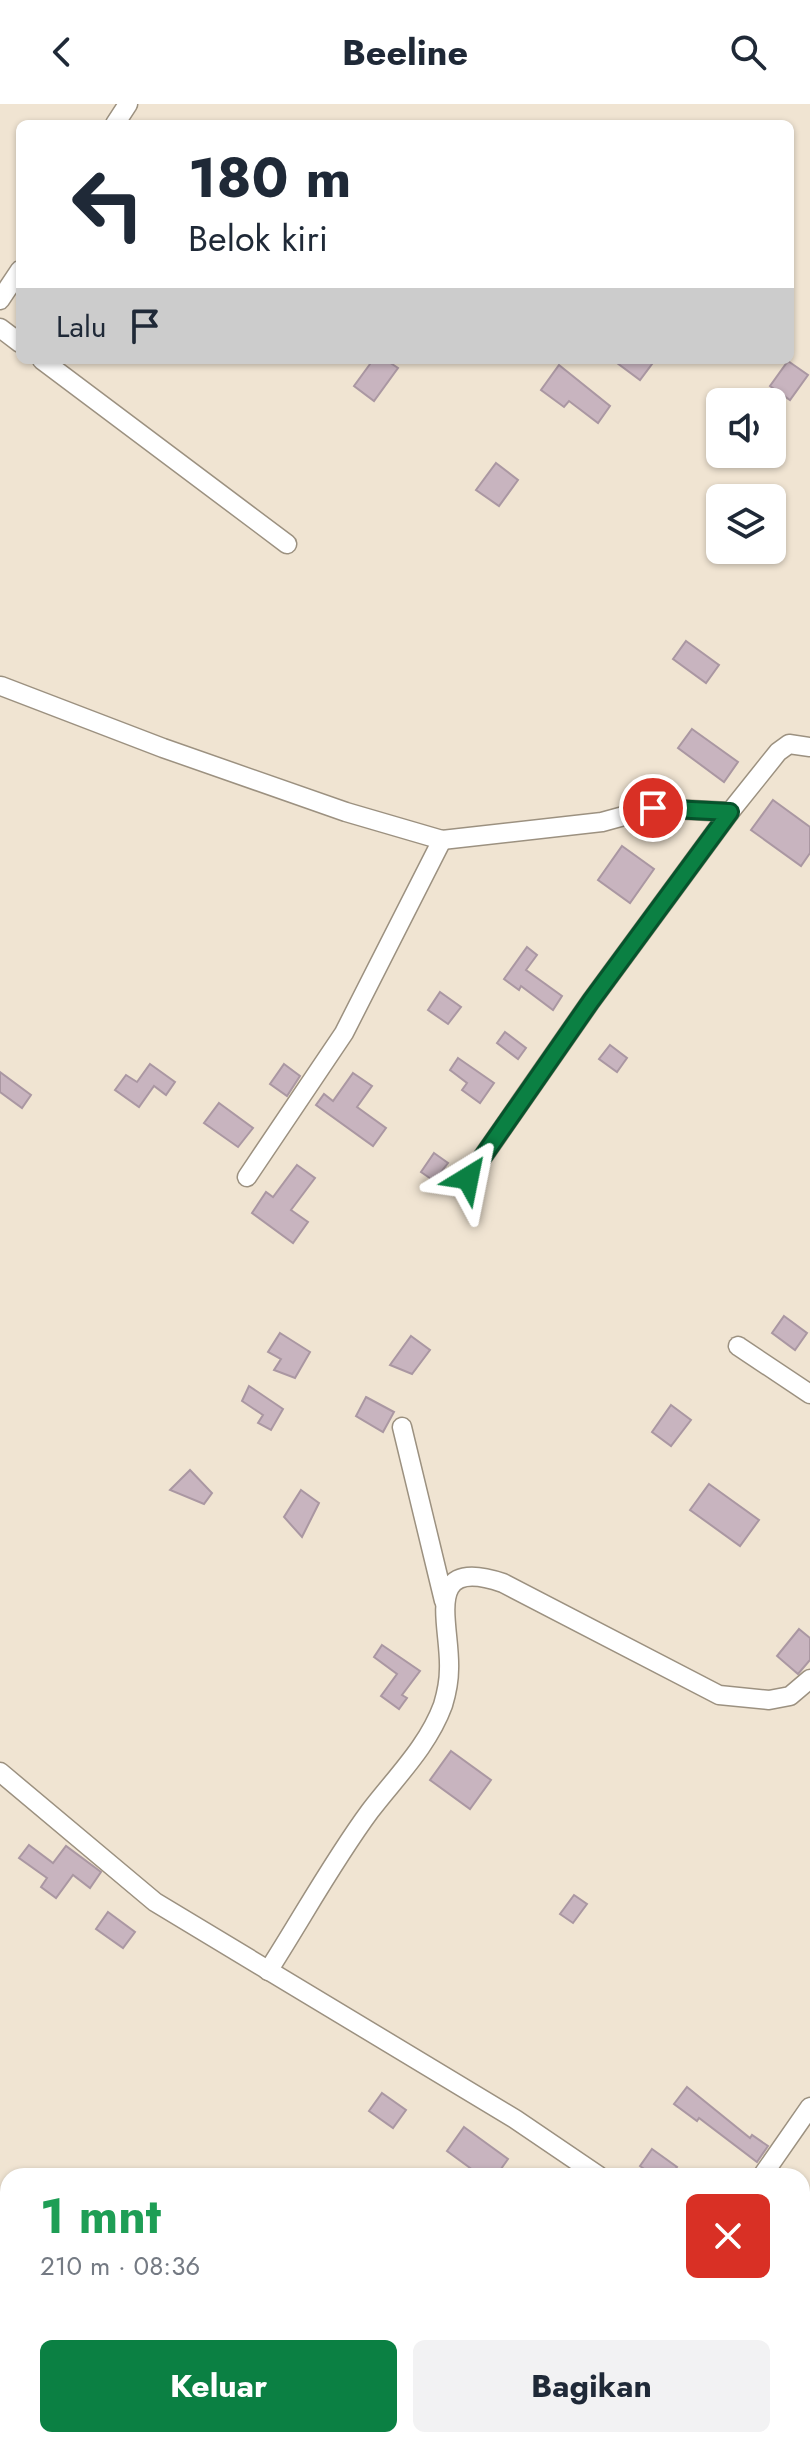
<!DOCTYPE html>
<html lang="id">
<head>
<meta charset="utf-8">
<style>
	body { margin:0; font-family:Jost,sans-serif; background:#f2f2f3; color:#1f2937; height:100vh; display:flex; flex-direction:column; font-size:30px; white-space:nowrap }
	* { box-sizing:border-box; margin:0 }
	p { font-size:26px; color:#747a83 }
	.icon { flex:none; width:44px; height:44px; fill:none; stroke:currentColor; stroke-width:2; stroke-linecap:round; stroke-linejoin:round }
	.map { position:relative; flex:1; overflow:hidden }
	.sheet { position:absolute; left:0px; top:2064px; width:810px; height:280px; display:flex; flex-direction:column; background:#fff; border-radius:24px 24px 0 0; box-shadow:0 2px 6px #0004 }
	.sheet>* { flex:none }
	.top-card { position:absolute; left:16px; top:16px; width:778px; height:244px; border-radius:12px; box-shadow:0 2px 6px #0004; background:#fff; color:#1f2937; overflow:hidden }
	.tools { position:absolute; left:706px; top:284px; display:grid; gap:16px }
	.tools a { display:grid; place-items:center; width:80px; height:80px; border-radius:12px; background:#fff; box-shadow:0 2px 6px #0004; font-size:40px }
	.pin { position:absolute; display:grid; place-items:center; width:68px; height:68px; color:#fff; margin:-34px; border:4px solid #fff; border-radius:50%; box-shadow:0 2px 8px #0007 }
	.me { position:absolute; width:88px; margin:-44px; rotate:35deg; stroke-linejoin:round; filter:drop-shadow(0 0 6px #0008) }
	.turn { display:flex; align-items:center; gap:28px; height:168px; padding:0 40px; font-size:36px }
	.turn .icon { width:104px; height:104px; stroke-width:2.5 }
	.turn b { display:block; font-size:56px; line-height:68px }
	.then { display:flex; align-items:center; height:76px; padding:0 40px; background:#0003; gap:16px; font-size:30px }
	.round { display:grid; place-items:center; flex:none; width:84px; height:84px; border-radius:12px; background:#f2f2f3 }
	.overview { display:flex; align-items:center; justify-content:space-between; height:136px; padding:0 40px }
	h1 { font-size:48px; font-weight:700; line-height:60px; color:#1e9e55 }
	.primary-button { display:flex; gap:16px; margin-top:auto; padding:16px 40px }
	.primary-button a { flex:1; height:92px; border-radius:12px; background:#0b8043; color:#fff; font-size:32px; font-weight:700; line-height:92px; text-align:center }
	.primary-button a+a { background:#f2f2f3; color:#1f2937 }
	header { display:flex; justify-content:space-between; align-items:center; height:104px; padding:0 40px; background:#fff; font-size:36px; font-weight:700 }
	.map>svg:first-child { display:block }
	.building { fill:#c8b4bf; stroke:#aa97a2; stroke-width:2 }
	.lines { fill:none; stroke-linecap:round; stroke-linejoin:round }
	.street-casing { stroke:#9c9180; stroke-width:21 }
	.street { stroke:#fff; stroke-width:18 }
	.route-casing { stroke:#07532c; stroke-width:20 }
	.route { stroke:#0b8043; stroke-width:14 }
</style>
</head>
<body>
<header><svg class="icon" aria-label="back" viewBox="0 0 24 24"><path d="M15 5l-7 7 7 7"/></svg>Beeline<svg class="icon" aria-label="search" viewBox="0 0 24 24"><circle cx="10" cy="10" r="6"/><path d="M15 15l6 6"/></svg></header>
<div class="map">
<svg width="810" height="2344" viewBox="0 0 810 2344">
	<rect width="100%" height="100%" fill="#f0e4d2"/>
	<g class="building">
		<polygon points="373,256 386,256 398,264 374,297 354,282"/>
		<polygon points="613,256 655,256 640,276"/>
		<polygon points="788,257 808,271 790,296 770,282"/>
		<polygon points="559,261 610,302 598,319 569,297 564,303 541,286"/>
		<polygon points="496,359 518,376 499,402 476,386"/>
		<polygon points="686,537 719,561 706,579 673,555"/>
		<polygon points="692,625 738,658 724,678 678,644"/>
		<polygon points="773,696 810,723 810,749 801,762 751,726"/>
		<polygon points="622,742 654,765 630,799 598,776"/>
		<polygon points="527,843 537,851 526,866 562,892 553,906 521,882 519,886 504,875"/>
		<polygon points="440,888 461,903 448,920 428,906"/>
		<polygon points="505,928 526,944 518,955 497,939"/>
		<polygon points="610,941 627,954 617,968 599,955"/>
		<polygon points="458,954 494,979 480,999 462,986 467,979 450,966"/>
		<polygon points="150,960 175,978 166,991 154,982 139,1003 115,986 126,971 137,978"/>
		<polygon points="284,960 300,972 287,992 270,980"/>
		<polygon points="0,968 31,991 22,1004 0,988"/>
		<polygon points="353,969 372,982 357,1003 386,1024 373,1042 316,1001 324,990 333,997"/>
		<polygon points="219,999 253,1024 238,1043 204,1019"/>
		<polygon points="434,1049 448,1059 434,1077 421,1068"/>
		<polygon points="297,1061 315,1074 291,1106 308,1118 293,1139 252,1109 266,1088 273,1093"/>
		<polygon points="784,1212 807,1229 795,1246 772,1229"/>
		<polygon points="280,1229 310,1248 295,1274 274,1266 281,1255 268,1248"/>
		<polygon points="411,1232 430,1246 412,1270 390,1261"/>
		<polygon points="249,1282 283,1305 271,1326 258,1319 263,1311 242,1297"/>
		<polygon points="366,1293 394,1308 383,1328 356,1312"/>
		<polygon points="671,1301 691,1316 671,1342 652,1328"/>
		<polygon points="190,1366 212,1389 204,1400 170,1386"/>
		<polygon points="709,1380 759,1416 740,1442 690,1406"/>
		<polygon points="301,1386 319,1399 302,1433 284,1413"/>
		<polygon points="799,1525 810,1534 810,1556 798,1570 777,1552"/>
		<polygon points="382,1541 420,1567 402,1591 407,1594 399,1605 381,1592 397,1570 374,1553"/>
		<polygon points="451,1647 491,1676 470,1705 430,1676"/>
		<polygon points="29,1741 53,1759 66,1742 101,1768 90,1784 73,1771 56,1794 41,1783 47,1774 19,1754"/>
		<polygon points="574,1791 587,1800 573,1819 560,1810"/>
		<polygon points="108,1808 135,1828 123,1844 96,1825"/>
		<polygon points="687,1983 750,2034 752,2031 768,2042 757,2058 699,2014 697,2017 674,2000"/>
		<polygon points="382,1989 406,2006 393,2024 369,2007"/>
		<polygon points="464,2023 508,2055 496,2072 481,2072 447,2047"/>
		<polygon points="652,2045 677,2063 670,2072 654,2072 640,2062"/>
	</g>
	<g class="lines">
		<g class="street-casing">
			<g id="street">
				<polyline points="115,20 128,0"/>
				<polyline points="0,196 20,166"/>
				<polyline points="0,224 20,239"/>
				<polyline points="42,256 287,440"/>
				<polyline points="1,582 163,644 346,708 442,736 602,718 653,704 730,708 778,648 789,640 810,643"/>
				<polyline points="247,1073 344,929 442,736"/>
				<polyline points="468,1074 591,897 730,708"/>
				<polyline points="738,1242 810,1290"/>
				<polyline points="402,1323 444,1497"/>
				<polyline points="0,1668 155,1798 515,2015 599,2072"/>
				<path d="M268,1867C302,1814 333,1757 370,1707C396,1673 428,1642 443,1601C446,1591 449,1576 449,1565C451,1521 421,1451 503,1479L719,1591L769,1596L790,1592L810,1575"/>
				<polyline points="762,2072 810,2003"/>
				<polyline points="597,2344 601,2336"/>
			</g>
		</g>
		<use href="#street" class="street"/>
	</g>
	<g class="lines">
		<g class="route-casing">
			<polyline id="route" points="468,1074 591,897 730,708 653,704"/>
		</g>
		<use href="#route" class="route"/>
	</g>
</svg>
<div class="tools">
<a><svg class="icon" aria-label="sound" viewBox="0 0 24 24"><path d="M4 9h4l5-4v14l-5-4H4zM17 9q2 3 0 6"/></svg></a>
<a><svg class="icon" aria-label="layers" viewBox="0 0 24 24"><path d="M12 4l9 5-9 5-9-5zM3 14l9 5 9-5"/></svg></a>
</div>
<div class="pin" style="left:653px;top:704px;background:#d93025"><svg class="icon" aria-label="arrive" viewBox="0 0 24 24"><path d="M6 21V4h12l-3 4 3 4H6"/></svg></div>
<svg class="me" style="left:468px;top:1074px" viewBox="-20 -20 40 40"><path d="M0-17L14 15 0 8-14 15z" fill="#0b8043" stroke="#fff" stroke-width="4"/></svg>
<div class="top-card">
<div class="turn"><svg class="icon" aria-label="left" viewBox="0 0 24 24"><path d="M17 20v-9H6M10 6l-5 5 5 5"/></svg><div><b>180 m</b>Belok kiri</div></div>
<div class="then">Lalu<svg class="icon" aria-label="arrive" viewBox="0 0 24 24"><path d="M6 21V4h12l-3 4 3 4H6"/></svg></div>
</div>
<section class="sheet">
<div class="overview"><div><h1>1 mnt</h1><p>210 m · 08:36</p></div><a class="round" style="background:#d93025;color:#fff"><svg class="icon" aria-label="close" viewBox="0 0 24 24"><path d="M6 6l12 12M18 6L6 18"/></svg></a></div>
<div class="primary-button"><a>Keluar</a><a>Bagikan</a></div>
</section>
</div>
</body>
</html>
